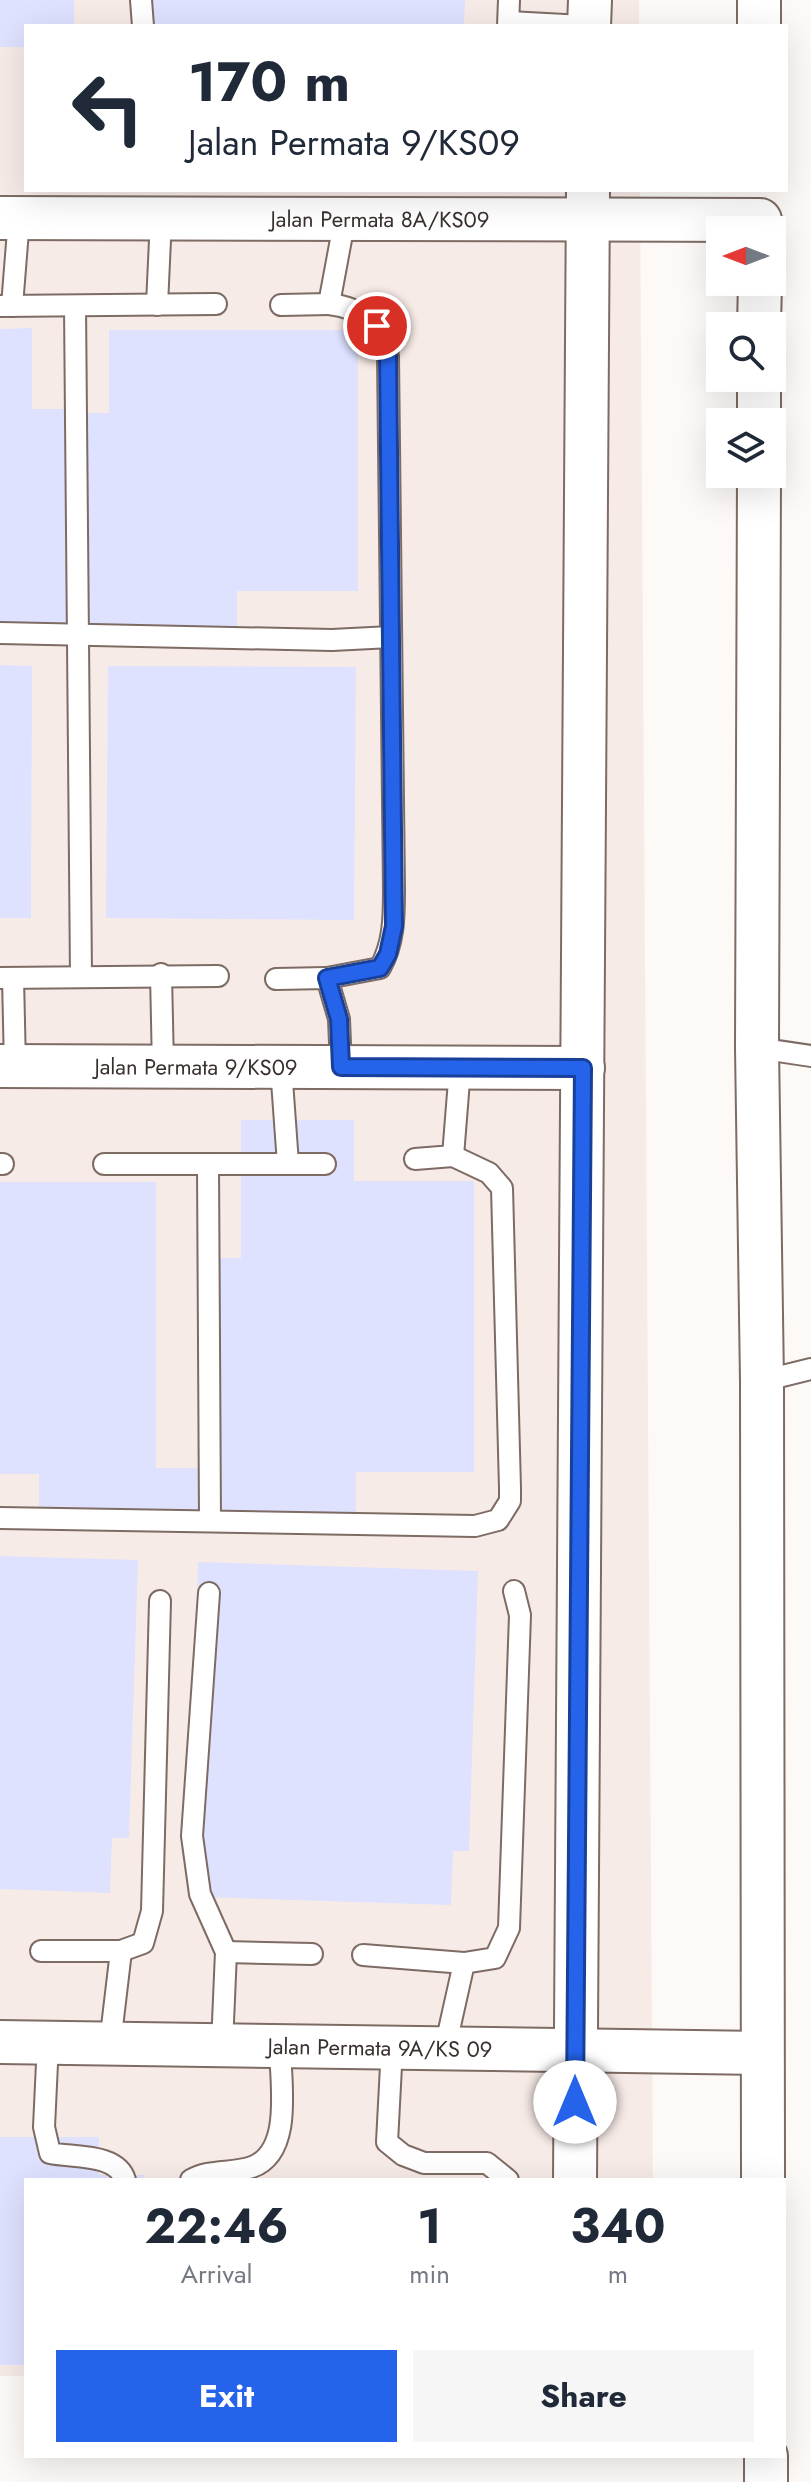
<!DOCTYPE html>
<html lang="en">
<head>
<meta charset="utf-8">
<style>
	body { margin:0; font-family:Jost,sans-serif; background:#f6f6f7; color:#1f2937; height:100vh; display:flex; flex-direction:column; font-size:30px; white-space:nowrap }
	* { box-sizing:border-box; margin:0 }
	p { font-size:26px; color:#747a83 }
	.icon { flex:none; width:44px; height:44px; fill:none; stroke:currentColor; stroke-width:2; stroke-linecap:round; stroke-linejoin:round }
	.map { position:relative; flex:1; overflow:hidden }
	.details { position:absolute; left:24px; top:2178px; width:762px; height:280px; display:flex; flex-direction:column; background:#fff; border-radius:0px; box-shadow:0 8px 32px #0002 }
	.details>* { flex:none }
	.hud { position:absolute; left:24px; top:24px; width:764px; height:168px; border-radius:0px; box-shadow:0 8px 32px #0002; background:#fff; color:#1f2937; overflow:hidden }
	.needle { width:52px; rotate:270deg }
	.controls { position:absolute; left:706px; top:216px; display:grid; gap:16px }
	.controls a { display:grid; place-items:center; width:80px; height:80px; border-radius:0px; background:#fff; box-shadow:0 8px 32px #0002; font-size:40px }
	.pin { position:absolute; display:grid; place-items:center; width:68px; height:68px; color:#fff; margin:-34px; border:4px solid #fff; border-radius:50%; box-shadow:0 2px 8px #0007 }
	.me { position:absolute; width:88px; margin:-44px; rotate:0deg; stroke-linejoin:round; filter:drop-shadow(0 0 6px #0008) }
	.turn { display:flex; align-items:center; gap:28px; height:168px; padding:0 32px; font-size:36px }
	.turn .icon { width:104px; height:104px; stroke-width:2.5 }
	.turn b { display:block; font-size:56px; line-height:68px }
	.eta { display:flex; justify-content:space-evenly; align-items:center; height:136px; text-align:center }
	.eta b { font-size:48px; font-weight:700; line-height:56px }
	.button { display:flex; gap:16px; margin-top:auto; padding:16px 32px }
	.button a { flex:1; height:92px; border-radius:0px; background:#2563eb; color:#fff; font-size:32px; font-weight:700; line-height:92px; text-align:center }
	.button a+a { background:#f6f6f7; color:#1f2937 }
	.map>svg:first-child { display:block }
	.built { fill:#f7ebe7 }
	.building { fill:#dee2ff }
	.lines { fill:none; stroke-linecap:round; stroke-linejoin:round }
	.service-casing { stroke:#7d6b64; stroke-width:24 }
	.minor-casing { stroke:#7d6b64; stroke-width:46 }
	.service { stroke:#fff; stroke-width:20 }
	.minor { stroke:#fff; stroke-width:42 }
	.route-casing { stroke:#184099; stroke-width:20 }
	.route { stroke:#2563eb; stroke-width:14 }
	.labels { text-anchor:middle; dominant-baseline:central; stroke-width:6; stroke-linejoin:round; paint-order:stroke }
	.street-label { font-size:22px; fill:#39302e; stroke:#fff }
</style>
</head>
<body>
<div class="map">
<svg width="811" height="2482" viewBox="0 0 811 2482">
	<rect width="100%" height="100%" fill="#fdf9f7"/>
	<polygon class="built" points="0,0 639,0 639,26 26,26 26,190 640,190 653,2180 26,2180 26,2376 0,2376"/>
	<g class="building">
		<polygon points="0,0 74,0 74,26 26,26 26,47 0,47"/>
		<polygon points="153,0 465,0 464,26 153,26"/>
		<polygon points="32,328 32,409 68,409 71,630 0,631 0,329"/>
		<polygon points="109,330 358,330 358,591 237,591 237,631 72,631 72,413 109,413"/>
		<polygon points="0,665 32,666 31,918 0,918"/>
		<polygon points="108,666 356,667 354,920 106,918"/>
		<polygon points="241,1120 354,1120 354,1181 474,1181 474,1472 356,1472 356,1520 201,1520 201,1258 241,1258"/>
		<polygon points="0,1182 156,1182 156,1468 199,1468 199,1521 39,1521 39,1474 0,1474"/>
		<polygon points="0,1556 138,1560 129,1838 112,1838 110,1893 0,1889"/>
		<polygon points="198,1562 478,1571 469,1851 453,1851 451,1905 203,1897 205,1842 189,1842"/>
		<polygon points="0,2137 99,2137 99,2175 144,2175 144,2180 26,2180 26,2365 0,2365"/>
	</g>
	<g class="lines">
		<g class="service-casing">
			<g id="service">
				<polyline points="141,0 143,26"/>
				<polyline points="509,22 583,26"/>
				<polyline points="508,26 509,0"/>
				<polyline points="157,305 161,218"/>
				<polyline points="281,305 329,304 345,218"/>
				<polyline points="0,306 216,304"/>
				<polyline points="12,306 19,218"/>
				<polyline points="75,306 81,976"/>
				<polyline points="0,633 332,640 391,637"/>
				<polyline points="161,974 163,1067"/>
				<polyline points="0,978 218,976"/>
				<polyline points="13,978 15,1066"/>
				<path d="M327,978L380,968C394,943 394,917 394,890L388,356C382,324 362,308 329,304"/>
				<polyline points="276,979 327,978 339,1019 341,1067"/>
				<polyline points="757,1048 811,1056"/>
				<polyline points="415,1159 453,1156 460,1068"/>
				<polyline points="0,1164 3,1164"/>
				<polyline points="104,1164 288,1164 281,1067"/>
				<polyline points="208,1164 210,1521"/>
				<polyline points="288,1164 325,1164"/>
				<polyline points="762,1381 811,1369"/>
				<polyline points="0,1518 475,1526 498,1520 510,1501 510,1488 502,1188 489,1173 453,1156"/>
				<polyline points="209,1593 192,1836 200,1894 226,1952 222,2045"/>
				<polyline points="41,1951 121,1951 110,2044"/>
				<polyline points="121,1951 143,1943 152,1911 160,1601"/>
				<polyline points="226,1952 312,1954"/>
				<polyline points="363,1955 464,1963"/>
				<path d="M48,2042L44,2127L50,2153C74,2158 117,2153 125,2180"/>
				<polyline points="392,2047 387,2142 403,2155 424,2163 487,2163 508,2180"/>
				<polyline points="445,2048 464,1963 495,1958 509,1928 520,1615 514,1591"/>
				<path d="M191,2180C210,2169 232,2174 252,2167C294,2152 280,2080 280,2046"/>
			</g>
		</g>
		<g class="minor-casing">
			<g id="minor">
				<polyline points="759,0 759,26"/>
				<polyline points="589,26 590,0"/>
				<path id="s1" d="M0,218L760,220"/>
				<polyline points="759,326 760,282"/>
				<polyline points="759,422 759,378"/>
				<polyline points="759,474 757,1048 762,1381 763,2180"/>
				<path id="s2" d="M0,1066L583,1068"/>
				<path id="s3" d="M0,2042L762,2053"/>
				<polyline points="575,2180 588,190"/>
				<polyline points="766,2456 766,2482"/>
			</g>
		</g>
		<use href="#service" class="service"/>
		<use href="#minor" class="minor"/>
	</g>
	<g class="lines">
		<g class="route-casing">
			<polyline id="route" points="377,326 384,334 388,356 394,926 388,954 380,968 327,978 339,1019 341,1067 583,1068 575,2102"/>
		</g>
		<use href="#route" class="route"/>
	</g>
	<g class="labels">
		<g class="street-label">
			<text stroke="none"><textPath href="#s1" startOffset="380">Jalan Permata 8A/KS09</textPath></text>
			<text stroke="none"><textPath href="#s2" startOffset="196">Jalan Permata 9/KS09</textPath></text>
			<text stroke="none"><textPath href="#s3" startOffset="380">Jalan Permata 9A/KS 09</textPath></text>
		</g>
	</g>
</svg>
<div class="controls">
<a><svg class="needle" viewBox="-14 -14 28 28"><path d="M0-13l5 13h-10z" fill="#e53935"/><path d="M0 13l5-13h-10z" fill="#747a83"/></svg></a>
<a><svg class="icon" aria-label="search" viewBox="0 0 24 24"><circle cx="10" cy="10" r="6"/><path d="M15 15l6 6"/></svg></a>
<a><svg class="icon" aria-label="layers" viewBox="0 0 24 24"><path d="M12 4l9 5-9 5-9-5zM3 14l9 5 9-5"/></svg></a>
</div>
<div class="pin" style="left:377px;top:326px;background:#d93025"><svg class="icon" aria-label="arrive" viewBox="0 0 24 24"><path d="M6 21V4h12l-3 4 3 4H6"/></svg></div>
<svg class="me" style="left:575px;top:2102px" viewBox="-20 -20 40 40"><circle r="19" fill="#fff"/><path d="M0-13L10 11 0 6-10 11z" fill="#2563eb"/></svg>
<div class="hud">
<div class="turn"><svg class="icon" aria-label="left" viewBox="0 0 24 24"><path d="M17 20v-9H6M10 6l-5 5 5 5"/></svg><div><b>170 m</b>Jalan Permata 9/KS09</div></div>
</div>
<section class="details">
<div class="eta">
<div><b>22:46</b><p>Arrival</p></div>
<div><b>1</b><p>min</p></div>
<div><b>340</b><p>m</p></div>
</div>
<div class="button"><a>Exit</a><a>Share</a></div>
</section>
</div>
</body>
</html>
